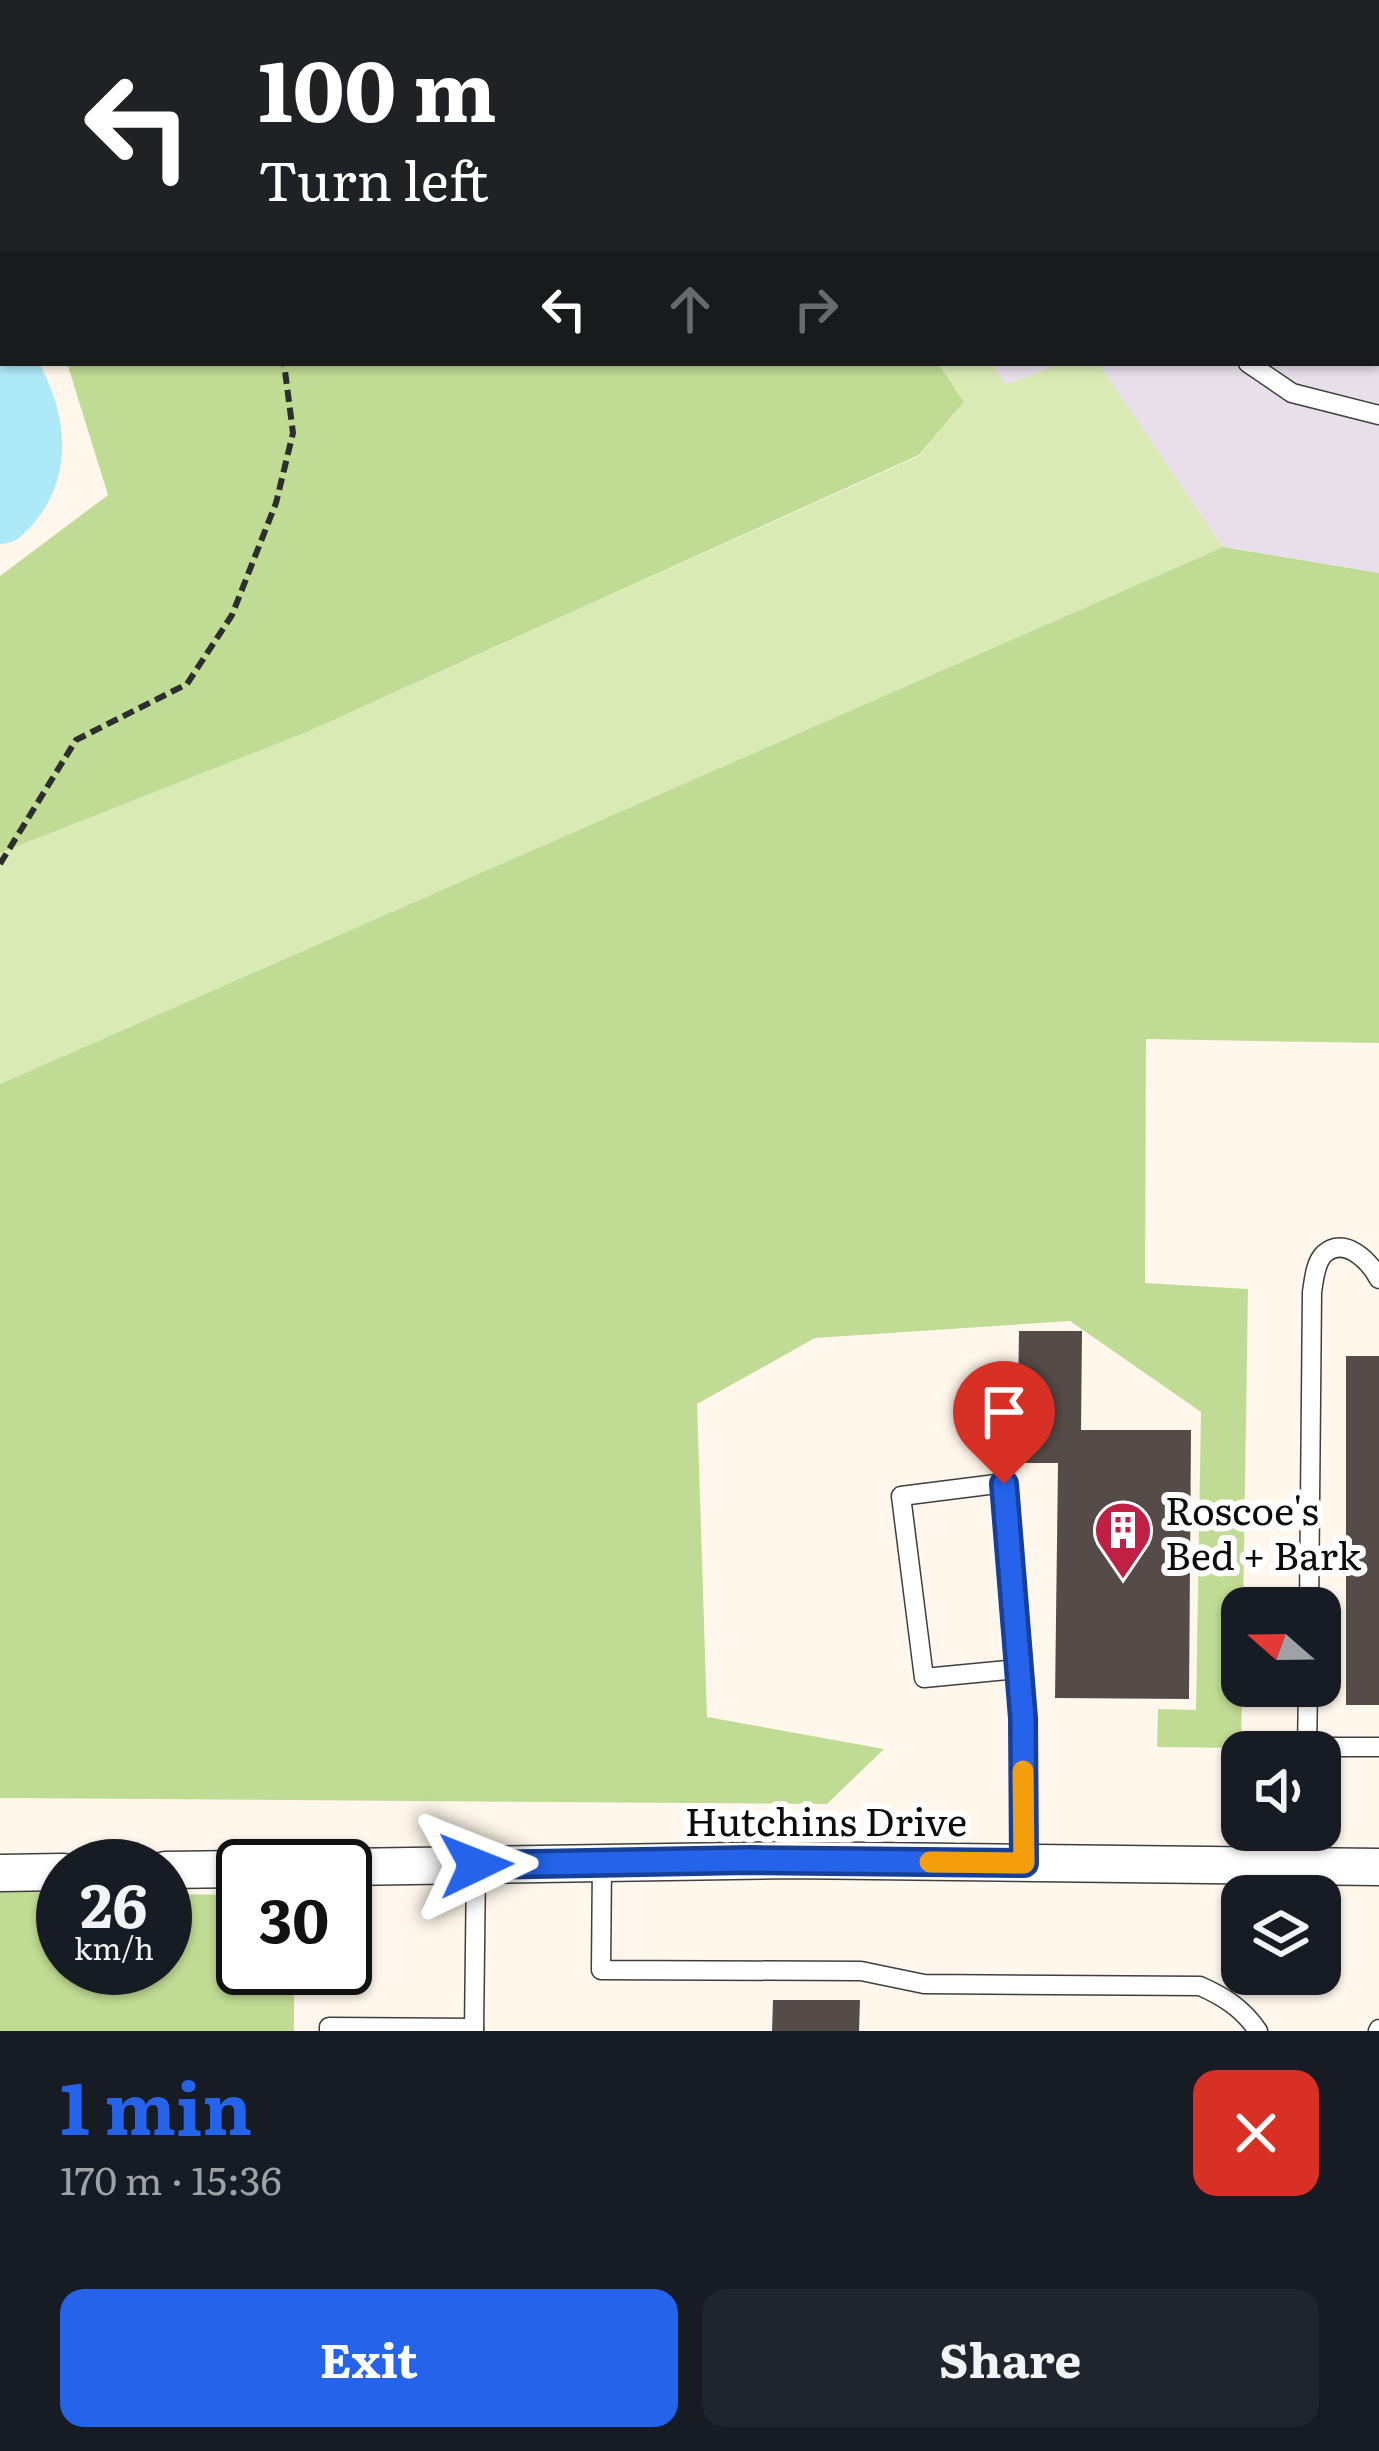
<!DOCTYPE html>
<html lang="en">
<head>
<meta charset="utf-8">
<style>
	body { margin:0; font-family:Literata,serif; background:#20242c; color:#f1f3f6; height:100vh; display:flex; flex-direction:column; font-size:45px; white-space:nowrap }
	* { box-sizing:border-box; margin:0 }
	p { font-size:39px; color:#9ea1a6 }
	.icon { flex:none; width:66px; height:66px; fill:none; stroke:currentColor; stroke-width:2; stroke-linecap:round; stroke-linejoin:round }
	.map { position:relative; height:2031px; overflow:hidden }
	.sheet { display:flex; flex-direction:column; background:#171b24; flex:1 }
	.sheet>* { flex:none }
	.top-card { position:absolute; left:0px; top:0px; width:1380px; height:366px; box-shadow:0 3px 9px #0004; background:#202124; color:#fff; overflow:hidden }
	.needle { width:78px; rotate:290deg }
	.buttons { position:absolute; left:1221px; top:1587px; display:grid; gap:24px }
	.buttons a { display:grid; place-items:center; width:120px; height:120px; border-radius:24px; background:#171b24; box-shadow:0 3px 9px #0004; font-size:60px }
	.speed { position:absolute; left:36px; top:1839px; display:flex; gap:24px; font-size:60px; font-weight:700; text-align:center }
	.speed>* { display:grid; place-content:center; width:156px; height:156px; border-radius:50%; background:#171b24; box-shadow:0 3px 9px #0004; line-height:1 }
	.speed small { font-size:30px; font-weight:400 }
	.speed .limit { border:6px solid #111; border-radius:18px; background:#fff; color:#111 }
	.pin { position:absolute; display:grid; place-items:center; width:102px; height:102px; color:#fff; margin:-123px -51px; border-radius:50% 50% 50% 0; rotate:-45deg; box-shadow:0 0 12px #0007 }
	.pin .icon { rotate:45deg }
	.me { position:absolute; width:132px; margin:-66px; rotate:88deg; stroke-linejoin:round; filter:drop-shadow(0 0 9px #0008) }
	.turn { display:flex; align-items:center; gap:42px; height:252px; padding:0 60px; font-size:54px }
	.turn .icon { width:156px; height:156px; stroke-width:2.5 }
	.turn b { display:block; font-size:84px; line-height:102px }
	.lanes { display:flex; align-items:center; height:114px; padding:0 60px; background:#0003; justify-content:center; gap:60px; direction:ltr }
	.lanes .off { opacity:.35 }
	.round { display:grid; place-items:center; flex:none; width:126px; height:126px; border-radius:24px; background:#20242c }
	.summary { display:flex; align-items:center; justify-content:space-between; height:204px; padding:0 60px }
	h1 { font-size:72px; font-weight:700; line-height:90px; color:#2563eb }
	.action { display:flex; gap:24px; margin-top:auto; padding:24px 60px }
	.action a { flex:1; height:138px; border-radius:24px; background:#2563eb; color:#fff; font-size:48px; font-weight:700; line-height:138px; text-align:center }
	.action a+a { background:#20242c; color:#f1f3f6 }
	.map>svg:first-child { display:block }
	.industrial { fill:#e8dfeb }
	.green { fill:#daeab4 }
	.forest { fill:#c0db93 }
	.lines { fill:none; stroke-linecap:round; stroke-linejoin:round }
	.river { stroke:#aee9f8; stroke-width:66 }
	.building { fill:#554b48 }
	.lane-casing { stroke:#3f3f3f; stroke-width:21 }
	.street-casing { stroke:#3f3f3f; stroke-width:39 }
	.path { stroke:#2e2e2e; stroke-width:6; stroke-dasharray:12 6; stroke-linecap:butt }
	.lane { stroke:#fff; stroke-width:18 }
	.street { stroke:#fff; stroke-width:36 }
	.route-casing { stroke:#184099; stroke-width:30 }
	.route { stroke:#2563eb; stroke-width:21 }
	.slow { stroke:#f59e0b; stroke-width:21 }
	.labels { text-anchor:middle; dominant-baseline:central; stroke-width:12; stroke-linejoin:round; paint-order:stroke }
	.poi-label { font-size:39px; fill:#0c0c0c; stroke:#fff; text-anchor:start }
	.street-label { font-size:39px; fill:#0c0c0c; stroke:#fff }
</style>
</head>
<body>
<div class="map">
<svg width="1379" height="2031" viewBox="0 0 1379 2031">
	<rect width="100%" height="100%" fill="#fff7eb"/>
	<g class="industrial">
		<polygon points="793,0 1379,0 1379,573 1223,547 1098,363 1377,363 1377,3 795,3"/>
		<polygon points="992,363 1062,363 1006,386"/>
	</g>
	<polygon class="green" points="938,363 992,363 1006,385 1062,363 1098,363 1223,547 0,1084 0,853 307,732 919,456 964,402"/>
	<g class="forest">
		<polygon points="0,0 727,0 729,3 3,3 3,250 0,249"/>
		<polygon points="67,363 938,363 964,402 919,455 307,732 0,853 0,576 108,495"/>
		<polygon points="1223,547 1379,573 1379,1043 1146,1039 1145,1283 1248,1289 1241,1748 1157,1747 1158,1709 1196,1710 1201,1412 1070,1321 815,1338 697,1404 707,1717 884,1749 827,1804 0,1798 0,1084"/>
		<polygon points="0,1891 63,1892 63,1968 165,1968 165,1894 243,1895 243,1968 294,1968 294,2031 0,2031"/>
	</g>
	<g class="lines">
		<path class="river" d="M0,362C31,410 46,467 0,511"/>
	</g>
	<g class="building">
		<polygon points="1019,1331 1082,1331 1081,1430 1191,1430 1189,1699 1055,1698 1058,1463 1017,1463"/>
		<rect x="1346" y="1356" width="33" height="349"/>
		<polygon points="773,2000 860,2000 859,2031 772,2031"/>
	</g>
	<g class="lines">
		<g class="lane-casing">
			<g id="lane">
				<polyline points="985,0 987,3"/>
				<polyline points="1248,363 1292,393 1379,415"/>
				<path d="M1309,1608L1312,1292C1314,1280 1315,1263 1324,1254C1345,1235 1370,1262 1379,1279"/>
				<polyline points="1018,1669 924,1678 901,1496 1004,1483 1023,1718 1024,1863"/>
				<polyline points="1307,1747 1379,1747"/>
				<polyline points="1307,1752 1308,1686"/>
				<path d="M602,1862L601,1970L861,1971L924,1984L1200,1986C1225,1997 1243,2009 1258,2031"/>
				<polyline points="1306,1866 1306,1830"/>
				<polyline points="329,2031 329,2027 474,2028"/>
				<polyline points="474,2031 476,1865"/>
				<polyline points="1378,2031 1379,2029"/>
			</g>
		</g>
		<g class="street-casing">
			<g id="street">
				<polyline points="345,1867 790,1860 1379,1867"/>
				<polyline points="165,1870 243,1869"/>
				<polyline points="0,1873 63,1872"/>
			</g>
		</g>
		<g class="path">
			<polyline points="341,3 343,0"/>
			<polyline points="0,864 76,740 187,684 232,615 276,503 293,433 284,363"/>
		</g>
		<use href="#lane" class="lane"/>
		<use href="#street" class="street"/>
	</g>
	<g class="lines">
		<g class="route-casing">
			<polyline id="route" points="476,1865 750,1860 1024,1863 1023,1718 1004,1484"/>
		</g>
		<use href="#route" class="route"/>
		<polyline class="slow" points="930,1862 1024,1863 1023,1771"/>
	</g>
	<defs>
		<g id="building-pin" transform="scale(3)"><path d="M0 17L-7.5 6A9.5 9.5 0 1 1 7.5 6Z" fill="#c02044" stroke="#fff"/><path d="M-4-6H4V6H1V3H-1V6H-4ZM-2.5-4.3h1.7v1.8h-1.7ZM.8-4.3h1.7v1.8H.8ZM-2.5-1h1.7V.8h-1.7ZM.8-1h1.7V.8H.8Z" fill="#fff"/></g>
	</defs>
	<g fill-rule="evenodd">
		<use href="#building-pin" x="1123" y="1530"/>
	</g>
	<g class="labels">
		<g class="poi-label">
			<text x="1165" y="1508">Roscoe's<tspan x="1165" dy="45">Bed + Bark</tspan></text>
		</g>
		<g class="street-label">
			<text x="826" y="1819">Hutchins Drive</text>
		</g>
	</g>
</svg>
<div class="buttons">
<a><svg class="needle" viewBox="-14 -14 28 28"><path d="M0-13l5 13h-10z" fill="#e53935"/><path d="M0 13l5-13h-10z" fill="#9ea1a6"/></svg></a>
<a><svg class="icon" aria-label="sound" viewBox="0 0 24 24"><path d="M4 9h4l5-4v14l-5-4H4zM17 9q2 3 0 6"/></svg></a>
<a><svg class="icon" aria-label="layers" viewBox="0 0 24 24"><path d="M12 4l9 5-9 5-9-5zM3 14l9 5 9-5"/></svg></a>
</div>
<div class="speed"><div>26<small>km/h</small></div><div class="limit">30</div></div>
<div class="pin" style="left:1004px;top:1484px;background:#d93025"><svg class="icon" aria-label="arrive" viewBox="0 0 24 24"><path d="M6 21V4h12l-3 4 3 4H6"/></svg></div>
<svg class="me" style="left:476px;top:1865px" viewBox="-20 -20 40 40"><path d="M0-17L14 15 0 8-14 15z" fill="#2563eb" stroke="#fff" stroke-width="4"/></svg>
<div class="top-card">
<div class="turn"><svg class="icon" aria-label="left" viewBox="0 0 24 24"><path d="M17 20v-9H6M10 6l-5 5 5 5"/></svg><div><b>100 m</b>Turn left</div></div>
<div class="lanes"><svg class="icon" aria-label="left" viewBox="0 0 24 24"><path d="M17 20v-9H6M10 6l-5 5 5 5"/></svg><svg class="icon off" aria-label="ahead" viewBox="0 0 24 24"><path d="M12 20V5M6 11l6-6 6 6"/></svg><svg class="icon off" aria-label="right" viewBox="0 0 24 24"><path d="M7 20v-9h11M14 6l5 5-5 5"/></svg></div>
</div>
</div>
<section class="sheet">
<div class="summary"><div><h1>1 min</h1><p>170 m · 15:36</p></div><a class="round" style="background:#d93025;color:#fff"><svg class="icon" aria-label="close" viewBox="0 0 24 24"><path d="M6 6l12 12M18 6L6 18"/></svg></a></div>
<div class="action"><a>Exit</a><a>Share</a></div>
</section>
</body>
</html>
